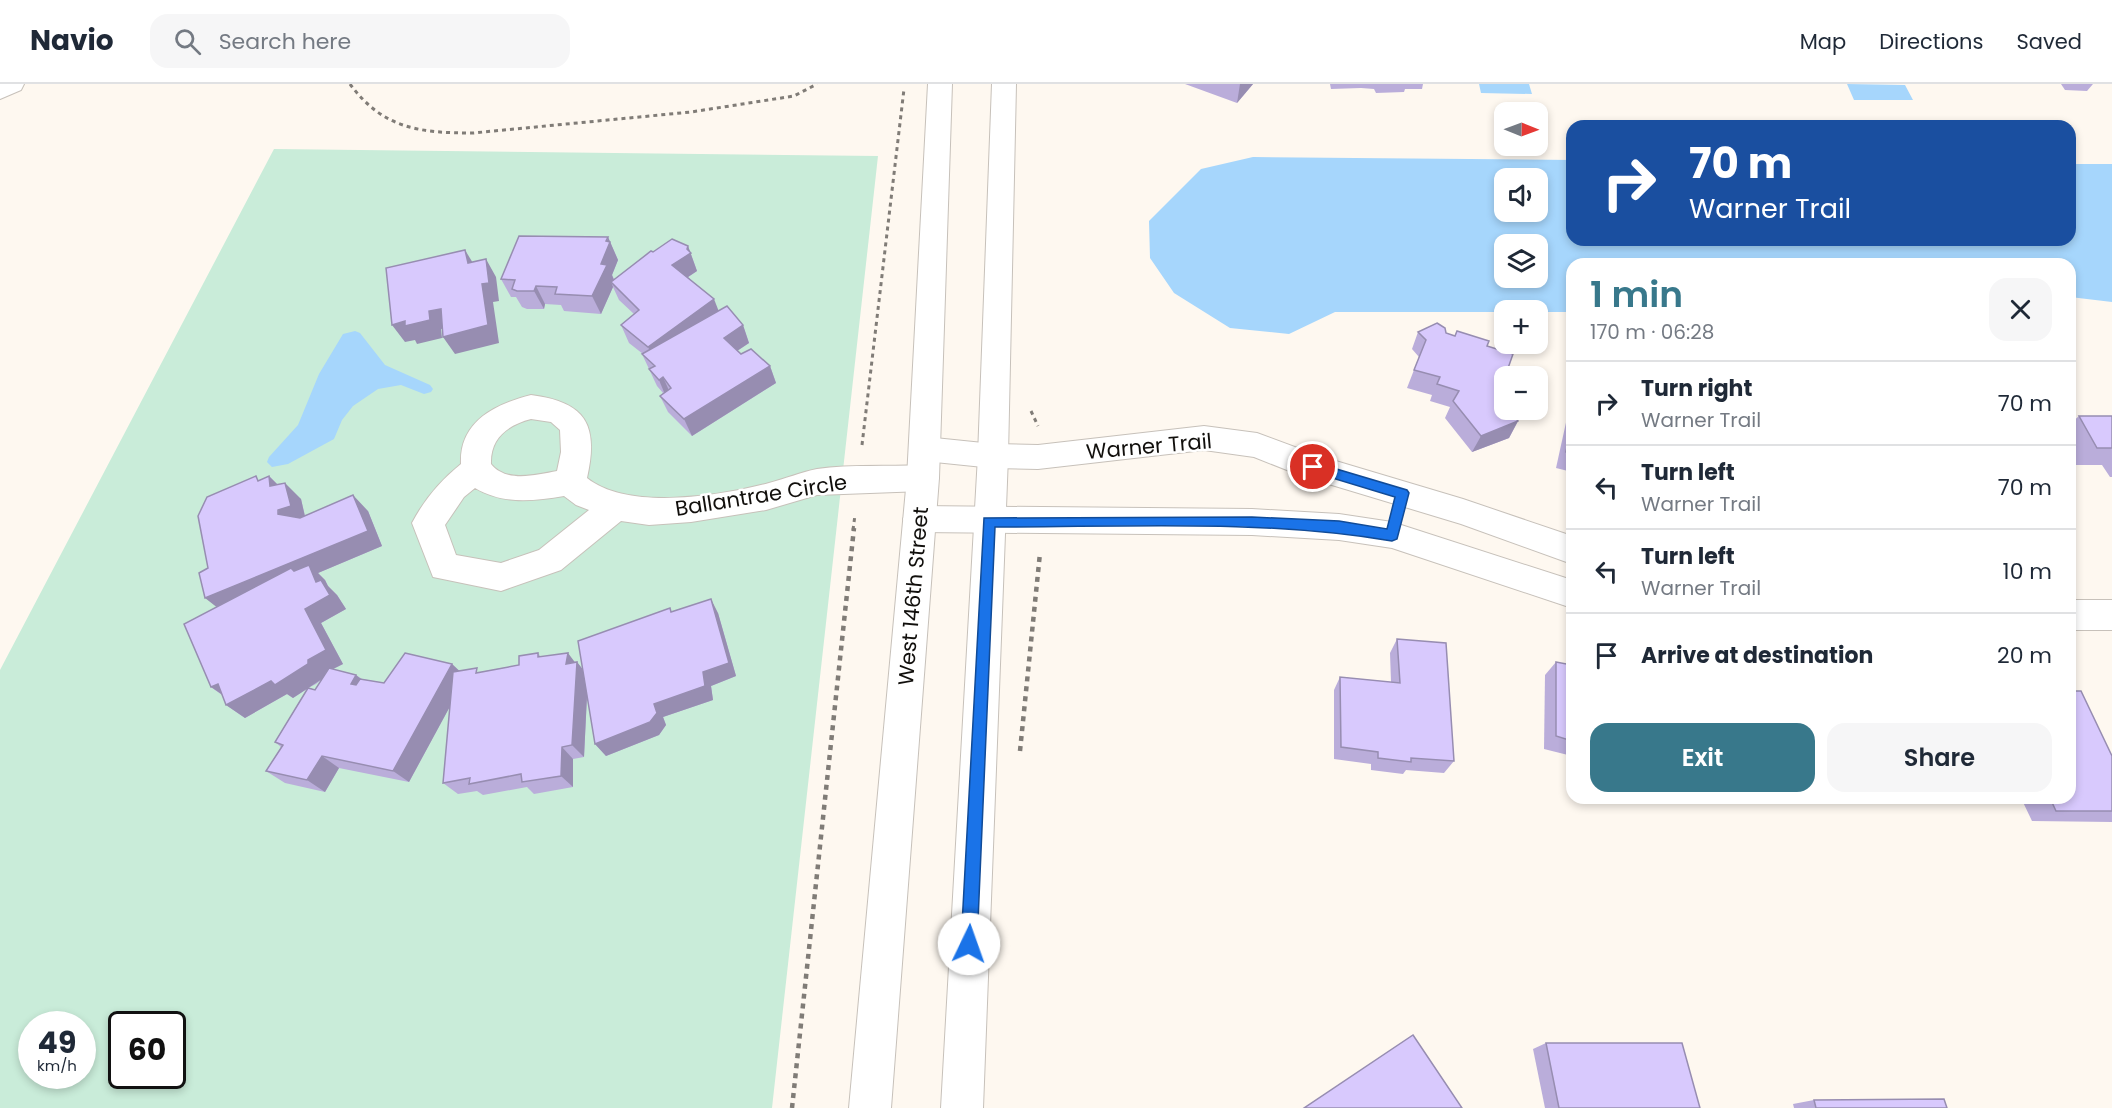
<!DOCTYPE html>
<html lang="en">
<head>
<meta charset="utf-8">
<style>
	body { margin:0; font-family:Poppins,sans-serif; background:#f6f6f7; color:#1f2937; height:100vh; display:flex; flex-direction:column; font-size:22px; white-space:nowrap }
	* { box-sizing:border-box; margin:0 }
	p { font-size:20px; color:#747a83 }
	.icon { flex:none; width:33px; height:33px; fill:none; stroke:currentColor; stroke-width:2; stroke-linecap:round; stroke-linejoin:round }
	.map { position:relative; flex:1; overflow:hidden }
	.drawer { position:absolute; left:1566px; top:174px; width:510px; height:546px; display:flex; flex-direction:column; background:#fff; border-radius:18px; box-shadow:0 3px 9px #0003 }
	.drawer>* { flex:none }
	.top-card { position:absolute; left:1566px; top:36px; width:510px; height:126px; border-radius:18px; box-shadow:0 3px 9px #0003; background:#1a4fa0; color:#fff; overflow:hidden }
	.needle { width:39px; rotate:91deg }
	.tools { position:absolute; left:1494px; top:18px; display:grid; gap:12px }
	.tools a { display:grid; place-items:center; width:54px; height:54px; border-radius:12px; background:#fff; box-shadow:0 3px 9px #0003; font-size:30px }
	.speed { position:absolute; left:18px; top:927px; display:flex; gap:12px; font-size:30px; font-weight:700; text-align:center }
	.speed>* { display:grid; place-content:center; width:78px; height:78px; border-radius:50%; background:#fff; box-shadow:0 3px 9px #0003; line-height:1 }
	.speed small { font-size:15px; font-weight:400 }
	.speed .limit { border:3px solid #111; border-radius:9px; background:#fff; color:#111 }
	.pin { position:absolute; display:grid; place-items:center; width:51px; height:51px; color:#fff; margin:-26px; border:3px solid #fff; border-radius:50%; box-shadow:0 2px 6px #0007 }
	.me { position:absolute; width:66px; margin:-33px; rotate:3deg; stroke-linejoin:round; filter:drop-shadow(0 0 4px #0008) }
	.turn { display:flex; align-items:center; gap:21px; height:126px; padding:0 24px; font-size:27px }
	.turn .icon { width:78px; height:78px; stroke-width:2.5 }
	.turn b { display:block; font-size:42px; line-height:51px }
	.round { display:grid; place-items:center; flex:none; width:63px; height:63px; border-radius:18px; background:#f6f6f7 }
	.summary { display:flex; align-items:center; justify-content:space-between; height:102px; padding:0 24px }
	h1 { font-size:36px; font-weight:600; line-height:45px; color:#38788b }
	.action { display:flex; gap:12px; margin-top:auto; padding:12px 24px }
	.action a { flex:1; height:69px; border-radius:18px; background:#38788b; color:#fff; font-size:24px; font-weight:600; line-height:69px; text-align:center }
	.action a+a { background:#f6f6f7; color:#1f2937 }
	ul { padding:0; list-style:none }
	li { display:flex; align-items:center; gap:18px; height:84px; padding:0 24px; border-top:2px solid #e0e1e3 }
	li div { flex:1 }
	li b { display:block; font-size:22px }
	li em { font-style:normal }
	header { display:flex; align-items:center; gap:36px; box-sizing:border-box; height:84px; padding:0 30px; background:#fff; border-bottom:2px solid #e0e1e3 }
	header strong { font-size:28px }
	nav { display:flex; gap:33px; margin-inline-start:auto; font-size:21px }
	.search { width:420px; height:54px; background:#f6f6f7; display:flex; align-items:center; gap:15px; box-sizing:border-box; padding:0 21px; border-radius:18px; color:#747a83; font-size:22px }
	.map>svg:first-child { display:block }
	.green { fill:#c9ecd9; fill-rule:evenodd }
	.water { fill:#a6d6fc; fill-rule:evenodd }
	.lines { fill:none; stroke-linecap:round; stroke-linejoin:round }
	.minor-casing { stroke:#c7c1ba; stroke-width:2 }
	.major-casing { stroke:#c7c1ba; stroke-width:2 }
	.path-far1 { stroke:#807c77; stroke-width:3; stroke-dasharray:4 4; stroke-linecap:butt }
	.path { stroke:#807c77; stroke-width:4.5; stroke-dasharray:5 5; stroke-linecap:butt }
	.minor { fill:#fff; fill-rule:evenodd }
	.major { fill:#fff; fill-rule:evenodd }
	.wall { fill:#baadda; fill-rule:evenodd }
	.shaded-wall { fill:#978db1 }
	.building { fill:#d8c9fd; stroke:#978db1; stroke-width:1.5 }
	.route { fill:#1a73e8; stroke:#114b97; stroke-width:1.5 }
	.labels { text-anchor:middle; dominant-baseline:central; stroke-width:5; stroke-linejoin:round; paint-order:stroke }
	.street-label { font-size:21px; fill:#110f0c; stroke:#fff }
</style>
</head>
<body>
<header>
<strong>Navio</strong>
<div class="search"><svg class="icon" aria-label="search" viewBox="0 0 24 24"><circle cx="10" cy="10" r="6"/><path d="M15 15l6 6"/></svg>Search here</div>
<nav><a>Map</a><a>Directions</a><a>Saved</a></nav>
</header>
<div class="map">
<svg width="2112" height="1024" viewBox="0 0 2112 1024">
	<rect width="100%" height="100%" fill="#fef8f0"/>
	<path class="green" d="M274,65L878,72L772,1024H0V586ZM32,940H82V992H32ZM122,940H172V992H122Z"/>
	<g class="water">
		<polygon points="1479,0 1529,0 1532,10 1481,9"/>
		<polygon points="1847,0 1905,1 1913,16 1854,16"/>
		<path d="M1253,73L1572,76V156H2070V80H2112V218L2070,213V180H1572V228H1335L1289,250L1230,244L1174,209L1150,174L1149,137L1201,85ZM1504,94H1538V128H1504ZM1504,160H1538V194H1504Z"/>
		<polygon points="355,247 360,249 385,281 430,301 433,305 431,308 424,310 401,301 378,305 353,322 342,336 334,355 288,380 272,383 267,378 269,373 298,341 319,290 343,250"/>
	</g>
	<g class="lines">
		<g class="minor-casing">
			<g id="minor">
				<polygon points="0,0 24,0 21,6 0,15"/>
				<path d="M531,311C586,318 599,341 587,394C628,427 720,412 769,399C785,395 801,388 817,385C851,380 889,383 923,381L934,385L939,394L934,403L923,407L817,411L766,426L691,438L649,441L621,437L561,486L501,507L433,493L412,439C424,416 441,396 461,380C459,337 496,320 531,311ZM531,335L551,338L560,346L561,368L557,387C536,391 506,399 491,380C490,354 508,341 531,335ZM475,404C504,421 533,417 564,412L576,421L589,426L539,466L501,479L456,471L445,441L464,413Z"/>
				<polygon points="1204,342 1257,349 1319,372 1463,415 1572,452 1572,480 1461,440 1302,392 1254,373 1204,366 1038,385 993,384 925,377 914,374 910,365 914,356 925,353 993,360 1038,361"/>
				<polygon points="919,422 1252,425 1339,430 1392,438 1572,496 1572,524 1392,464 1339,456 1252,451 919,448 908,444 903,435 908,426"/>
				<rect x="2070" y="516" width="42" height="30"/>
			</g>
		</g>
		<g class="major-casing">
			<g id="major">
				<polygon points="928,0 952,0 939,394 891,1024 849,1024 907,394"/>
				<polygon points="992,0 1016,0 1008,372 983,1024 941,1024 978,372"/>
			</g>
		</g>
		<g class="path-far1">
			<path d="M350,0C383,45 420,49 473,49L691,28L794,12L817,0"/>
			<polyline points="1031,327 1038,342"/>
			<polyline points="862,361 904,5"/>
			<polyline points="853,446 855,431"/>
		</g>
		<g class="path">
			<polyline points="1020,667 1040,469"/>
			<polyline points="792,1024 854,444"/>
		</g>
		<use href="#minor" class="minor"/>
		<use href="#major" class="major"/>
	</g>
	<g class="wall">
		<polygon points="1185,0 1253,0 1237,19"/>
		<polygon points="1330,0 1423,0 1422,5 1405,5 1404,8 1376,9 1374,5 1361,4 1331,5"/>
		<polygon points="2061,0 2093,0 2087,7 2065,6"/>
		<polygon points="608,153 618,176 612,191 614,195 653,168 688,162 697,187 688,193 718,226 743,241 749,259 737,267 741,270 770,282 776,299 692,352 668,328 660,312 663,309 657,302 642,270 643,270 629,259 621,241 634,230 619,216 613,203 601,230 564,227 561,221 545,220 544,225 527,225 522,223 516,213 511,213 501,195"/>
		<polygon points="1418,248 1446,249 1487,262 1499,310 1518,337 1509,354 1472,368 1445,334 1450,323 1430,317 1432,311 1407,304 1419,273 1412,265"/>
		<polygon points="1572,325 1572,388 1556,384 1567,334"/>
		<polygon points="2079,332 2112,332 2112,393 2110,393 2102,381 2076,381 2070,370 2070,340"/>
		<path d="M269,392L278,401L301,415L305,432L368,427L382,462L318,489L325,496L328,502L337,511L346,525L321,539L343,580L333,585L356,591L362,595L384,599L452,580L459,587L480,588L519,581L538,569L540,572L577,578L583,586L672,527L718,529L736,592L711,602L713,616L663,633L666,641L659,651L606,672L595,660L587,610L584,673L573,675V703L534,710L527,703L483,711L477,707L458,710L443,699L450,622L409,698L339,684L325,708L285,699L266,687L281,663L275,658L307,605L293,614L287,610L245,634L226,621L222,611L211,603L216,523L260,396ZM321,596L315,606L308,604L316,600Z"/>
		<polygon points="1397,555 1454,677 1444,689 1406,686 1403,690 1371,686 1371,680 1334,675 1334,606 1340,593 1391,598 1390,569"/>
		<polygon points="1556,578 1572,581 1572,672 1544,665 1545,591"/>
		<polygon points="2112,672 2112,738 2032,737 2021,714 2070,714"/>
		<polygon points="1790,714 1836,714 1827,720 1792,720"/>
		<polygon points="1546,959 1700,1024 1545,1024 1533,965"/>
		<polygon points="1814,1016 1947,1024 1794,1024 1793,1020"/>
	</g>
	<g class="shaded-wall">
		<polygon points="1240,0 1253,0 1237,19"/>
		<polygon points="608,153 618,176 612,191 615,199 611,198 613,203 601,230 592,212"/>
		<polygon points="688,162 697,187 679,199 672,181 687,165"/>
		<polygon points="465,166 476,184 468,179"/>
		<polygon points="486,175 496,193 499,217 493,218 499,259 455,270 443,253"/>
		<polygon points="536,202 545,220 544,225 534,207"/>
		<polygon points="714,215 721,233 656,280 648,263"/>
		<polygon points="441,225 453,243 441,245 442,254 417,260 415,256 405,258 392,241 429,227"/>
		<polygon points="743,241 749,259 731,271 724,254"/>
		<polygon points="770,282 776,299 692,352 684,335"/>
		<polygon points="663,293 671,311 666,313 659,296"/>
		<polygon points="1518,337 1509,354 1472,368 1481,352"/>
		<polygon points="269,392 285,408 270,402"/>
		<polygon points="285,399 301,415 306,437 278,430"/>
		<polygon points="353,411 368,427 382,462 318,489 325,496 328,502 337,511 346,525 321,539 343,580 325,589 325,593 293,614 287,610 245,634 226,621 223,528 205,514"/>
		<polygon points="711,515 718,529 736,592 711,602 713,616 663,633 666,641 659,651 606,672 595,660 703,588"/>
		<polygon points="568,569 577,581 577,578 588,592 584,673 572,661 566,580"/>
		<polygon points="452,580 466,593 409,698 393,687"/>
		<polygon points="356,591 372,604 367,613 351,600"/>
		<polygon points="218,600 230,616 211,603"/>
		<polygon points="562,663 573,675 573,703 561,692"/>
		<polygon points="322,672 339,684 325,708 307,696"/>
	</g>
	<g class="building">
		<polygon points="519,152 608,153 606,157 610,158 601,180 607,181 592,212 555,210 557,203 536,202 534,207 517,207 512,205 515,196 501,195"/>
		<polygon points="672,155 688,162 687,165 691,169 672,181 714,215 648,263 621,241 639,226 611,198 651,167 653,168"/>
		<polygon points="465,166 468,179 486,175 489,199 482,200 488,241 443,253 441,225 429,227 430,236 405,242 405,237 392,241 386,184"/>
		<polygon points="727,222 743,241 724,254 741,270 751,265 770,282 684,335 660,312 671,304 663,293 659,296 649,285 655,282 642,270"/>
		<polygon points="1437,239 1445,244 1446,249 1455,252 1457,247 1489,257 1487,262 1513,270 1499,310 1504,318 1504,326 1510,326 1518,337 1481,352 1453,317 1459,307 1437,300 1440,293 1414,286 1426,256 1418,248"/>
		<polygon points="2079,332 2112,332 2112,364 2097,364"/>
		<polygon points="1572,339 1572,369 1566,368"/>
		<polygon points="256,392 258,397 269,392 270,402 285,399 291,422 278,426 278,430 300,434 353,411 368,447 205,514 199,489 208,484 198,432 207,413"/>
		<polygon points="309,481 316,498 321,496 330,511 305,525 326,566 308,576 308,580 275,601 271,597 226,621 218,600 211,603 184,540 291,484 294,487"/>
		<polygon points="711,515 729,579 703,588 705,602 654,620 657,629 650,638 595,660 578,557 670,524 671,528"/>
		<polygon points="1397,555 1446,559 1454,677 1411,674 1411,678 1378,674 1378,668 1341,663 1340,593 1400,599"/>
		<polygon points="405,569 452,580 393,687 322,672 307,696 266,687 283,661 275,658 308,604 315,606 329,584 356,591 351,600 356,601 360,595 384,599"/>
		<polygon points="538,569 538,573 568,569 566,580 577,578 572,661 562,663 561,692 522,698 521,690 469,700 470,694 443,699 453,588 477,584 476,589 519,581 519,572"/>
		<polygon points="1556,578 1572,581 1572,657 1556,652"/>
		<polygon points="2070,607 2081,607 2112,672 2112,727 2056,727 2050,714 2070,714"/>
		<polygon points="1413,951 1462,1024 1304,1024"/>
		<polygon points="1546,959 1682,959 1700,1024 1559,1024"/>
		<polygon points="1944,1015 1947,1024 1816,1024 1814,1016"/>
	</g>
	<path class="route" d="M1313,378L1407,406L1409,409L1397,455L1392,457C1262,435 1127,443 995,443L977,860L975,865L969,868L964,865L961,860L984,434L1252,433L1339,437L1387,445L1395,413L1309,387L1307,383Z"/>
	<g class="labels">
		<g class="street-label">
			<text transform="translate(1149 362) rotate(-5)">Warner Trail</text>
			<text transform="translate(761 411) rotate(-9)">Ballantrae Circle</text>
			<text transform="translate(913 512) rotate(-85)">West 146th Street</text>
		</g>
	</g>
</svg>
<div class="tools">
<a><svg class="needle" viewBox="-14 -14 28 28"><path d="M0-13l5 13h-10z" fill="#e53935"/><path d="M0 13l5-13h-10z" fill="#747a83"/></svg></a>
<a><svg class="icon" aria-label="sound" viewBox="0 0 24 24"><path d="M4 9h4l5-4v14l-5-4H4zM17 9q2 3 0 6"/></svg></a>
<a><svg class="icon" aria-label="layers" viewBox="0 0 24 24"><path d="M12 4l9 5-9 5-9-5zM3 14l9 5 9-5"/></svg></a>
<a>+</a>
<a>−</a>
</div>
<div class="speed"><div>49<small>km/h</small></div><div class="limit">60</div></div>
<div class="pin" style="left:1313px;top:383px;background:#d93025"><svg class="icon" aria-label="arrive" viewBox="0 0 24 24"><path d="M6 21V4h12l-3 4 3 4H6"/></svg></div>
<svg class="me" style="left:969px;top:860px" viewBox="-20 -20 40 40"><circle r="19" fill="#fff"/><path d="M0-13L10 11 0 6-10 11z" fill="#1a73e8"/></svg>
<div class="top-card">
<div class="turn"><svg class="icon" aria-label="right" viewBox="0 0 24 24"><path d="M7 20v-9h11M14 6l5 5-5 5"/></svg><div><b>70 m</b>Warner Trail</div></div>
</div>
<section class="drawer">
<div class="summary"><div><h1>1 min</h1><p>170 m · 06:28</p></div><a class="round"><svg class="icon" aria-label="close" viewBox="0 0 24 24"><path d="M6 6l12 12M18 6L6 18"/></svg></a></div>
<ul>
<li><svg class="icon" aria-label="right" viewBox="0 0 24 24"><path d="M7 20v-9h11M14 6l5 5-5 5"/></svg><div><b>Turn right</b><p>Warner Trail</p></div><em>70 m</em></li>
<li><svg class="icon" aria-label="left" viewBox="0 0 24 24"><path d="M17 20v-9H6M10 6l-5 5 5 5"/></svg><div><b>Turn left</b><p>Warner Trail</p></div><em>70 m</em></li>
<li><svg class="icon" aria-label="left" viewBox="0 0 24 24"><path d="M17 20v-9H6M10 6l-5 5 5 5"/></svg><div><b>Turn left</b><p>Warner Trail</p></div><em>10 m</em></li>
<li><svg class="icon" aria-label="arrive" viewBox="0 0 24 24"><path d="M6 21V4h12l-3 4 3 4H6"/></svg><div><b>Arrive at destination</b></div><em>20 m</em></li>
</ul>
<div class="action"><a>Exit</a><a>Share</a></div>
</section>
</div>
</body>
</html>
